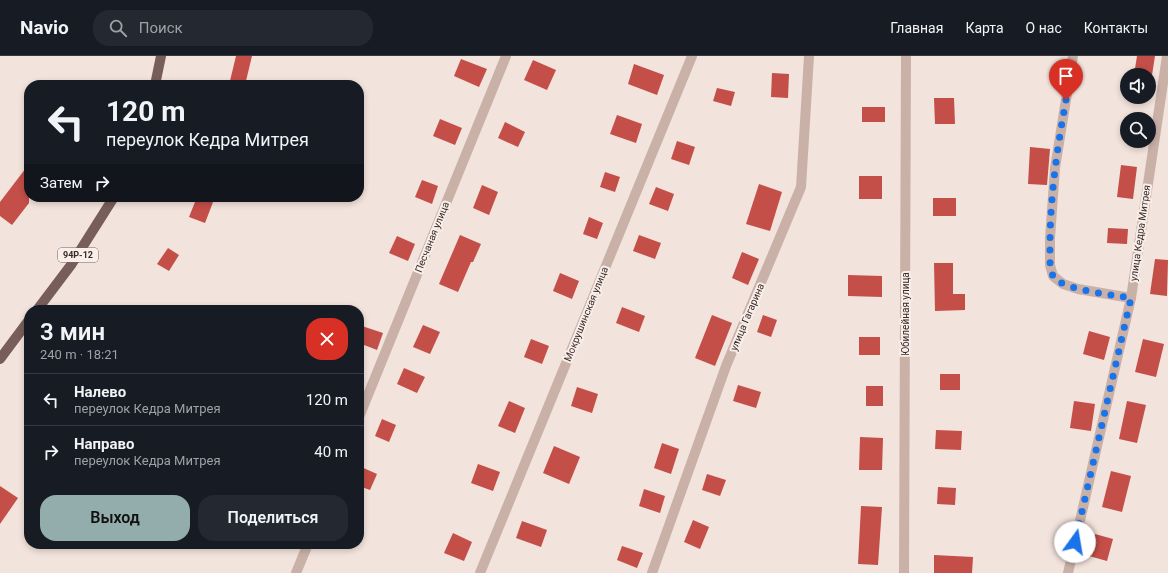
<!DOCTYPE html>
<html lang="ru">
<head>
<meta charset="utf-8">
<style>
	body { margin:0; font-family:Roboto,sans-serif; background:#242831; color:#f1f3f6; height:100vh; display:flex; flex-direction:column; font-size:15px; white-space:nowrap }
	* { box-sizing:border-box; margin:0 }
	p { font-size:13px; color:#9ea1a6 }
	.icon { flex:none; width:22px; height:22px; fill:none; stroke:currentColor; stroke-width:2; stroke-linecap:round; stroke-linejoin:round }
	.map { position:relative; flex:1; overflow:hidden }
	.drawer { position:absolute; left:24px; top:249px; width:340px; height:244px; display:flex; flex-direction:column; background:#171b24; border-radius:16px; box-shadow:0 2px 6px #0003 }
	.drawer>* { flex:none }
	.guide { position:absolute; left:24px; top:24px; width:340px; height:122px; border-radius:16px; box-shadow:0 2px 6px #0003; background:#171b24; color:#f1f3f6; overflow:hidden }
	.tools { position:absolute; left:1120px; top:12px; display:grid; gap:8px }
	.tools a { display:grid; place-items:center; width:36px; height:36px; border-radius:50%; background:#171b24; box-shadow:0 2px 6px #0003; font-size:20px }
	.pin { position:absolute; display:grid; place-items:center; width:34px; height:34px; color:#fff; margin:-41px -17px; border-radius:50% 50% 50% 0; rotate:-45deg; box-shadow:0 0 4px #0007 }
	.pin .icon { rotate:45deg }
	.me { position:absolute; width:44px; margin:-22px; rotate:13deg; stroke-linejoin:round; filter:drop-shadow(0 0 3px #0008) }
	.turn { display:flex; align-items:center; gap:14px; height:84px; padding:0 16px; font-size:18px }
	.turn .icon { width:52px; height:52px; stroke-width:2.5 }
	.turn b { display:block; font-size:28px; line-height:34px }
	.then { display:flex; align-items:center; height:38px; padding:0 16px; background:#0003; gap:8px; font-size:15px }
	.round { display:grid; place-items:center; flex:none; width:42px; height:42px; border-radius:16px; background:#242831 }
	.summary { display:flex; align-items:center; justify-content:space-between; height:68px; padding:0 16px }
	h1 { font-size:24px; font-weight:600; line-height:30px }
	.primary-button { display:flex; gap:8px; margin-top:auto; padding:8px 16px }
	.primary-button a { flex:1; height:46px; border-radius:16px; background:#92adab; color:#111; font-size:16px; font-weight:600; line-height:46px; text-align:center }
	.primary-button a+a { background:#242831; color:#f1f3f6 }
	ul { padding:0; list-style:none }
	li { display:flex; align-items:center; gap:12px; height:52px; padding:0 16px; border-top:1px solid #363941 }
	li div { flex:1 }
	li b { display:block; font-size:15px }
	li em { font-style:normal }
	header { display:flex; align-items:center; gap:24px; box-sizing:border-box; height:56px; padding:0 20px; background:#171b24; border-bottom:1px solid #363941 }
	header strong { font-size:19px }
	nav { display:flex; gap:22px; margin-inline-start:auto; font-size:14px }
	.search { width:280px; height:36px; background:#242831; display:flex; align-items:center; gap:10px; box-sizing:border-box; padding:0 14px; border-radius:16px; color:#9ea1a6; font-size:15px }
	.map>svg:first-child { display:block }
	.building { fill:#c44e48 }
	.lines { fill:none; stroke-linecap:round; stroke-linejoin:round }
	.street { stroke:#cab1a8; stroke-width:10 }
	.primary { stroke:#785e5a; stroke-width:10 }
	.route { stroke:#1a73e8; stroke-width:7; stroke-dasharray:0 12.6 }
	.labels { text-anchor:middle; dominant-baseline:central; stroke-width:4; stroke-linejoin:round; paint-order:stroke }
	.shield { fill:#f9eee9; stroke:#716562; stroke-width:1 }
	.shield-label { font-size:9px; font-weight:bold; fill:#372a28 }
	.street-label { font-size:10px; fill:#372a28; stroke:#f9eee9 }
</style>
</head>
<body>
<header>
<strong>Navio</strong>
<div class="search"><svg class="icon" aria-label="search" viewBox="0 0 24 24"><circle cx="10" cy="10" r="6"/><path d="M15 15l6 6"/></svg>Поиск</div>
<nav><a>Главная</a><a>Карта</a><a>О нас</a><a>Контакты</a></nav>
</header>
<div class="map">
<svg width="1168" height="517" viewBox="0 0 1168 517">
	<rect width="100%" height="100%" fill="#f2e3dc"/>
	<g class="building">
		<polygon points="236,0 252,0 245,29 229,29"/>
		<polygon points="1137,0 1155,0 1152,19 1134,19"/>
		<polygon points="461,3 487,13 479,31 454,20"/>
		<polygon points="533,4 556,14 547,34 524,24"/>
		<polygon points="634,8 664,19 657,39 628,28"/>
		<polygon points="772,17 789,18 788,42 771,41"/>
		<polygon points="717,32 735,36 731,50 713,45"/>
		<polygon points="934,42 954,42 955,68 935,68"/>
		<rect x="862" y="51" width="23" height="15"/>
		<polygon points="617,59 642,68 636,87 610,78"/>
		<polygon points="440,63 462,72 455,89 433,80"/>
		<polygon points="505,66 525,76 518,91 498,82"/>
		<polygon points="677,85 695,91 689,109 671,103"/>
		<polygon points="1030,91 1050,93 1047,129 1028,128"/>
		<polygon points="29,108 29,147 12,169 0,160 0,146"/>
		<polygon points="1121,109 1137,111 1133,143 1117,141"/>
		<polygon points="605,116 620,121 615,136 600,131"/>
		<rect x="859" y="120" width="23" height="23"/>
		<polygon points="422,124 438,130 432,148 415,141"/>
		<polygon points="759,128 782,136 770,175 746,168"/>
		<polygon points="482,129 498,136 489,159 473,152"/>
		<polygon points="656,131 674,138 668,155 649,148"/>
		<polygon points="197,141 215,141 205,167 189,161"/>
		<rect x="933" y="142" width="23" height="18"/>
		<polygon points="589,161 603,167 597,183 583,178"/>
		<polygon points="1108,172 1128,173 1127,188 1107,187"/>
		<polygon points="460,179 481,188 473,206 471,206 458,236 439,228"/>
		<polygon points="639,179 661,187 655,203 633,195"/>
		<polygon points="397,180 415,188 408,205 389,197"/>
		<polygon points="168,192 179,199 169,215 157,208"/>
		<polygon points="742,196 759,203 748,229 732,222"/>
		<polygon points="1155,203 1168,204 1167,240 1150,238"/>
		<polygon points="934,207 953,207 953,238 965,238 965,254 935,255"/>
		<polygon points="560,217 579,225 572,243 553,235"/>
		<polygon points="848,219 882,220 882,241 848,240"/>
		<polygon points="622,251 645,260 639,276 616,267"/>
		<polygon points="712,259 732,267 715,310 695,302"/>
		<polygon points="763,259 777,264 771,281 757,276"/>
		<polygon points="359,269 383,277 377,294 359,287"/>
		<polygon points="423,269 440,276 430,298 413,291"/>
		<polygon points="1089,275 1110,281 1104,304 1083,298"/>
		<rect x="859" y="281" width="21" height="18"/>
		<polygon points="531,283 549,290 542,308 524,301"/>
		<polygon points="1143,283 1164,288 1156,321 1135,316"/>
		<polygon points="404,312 425,321 417,337 397,328"/>
		<rect x="940" y="318" width="20" height="16"/>
		<polygon points="738,329 761,336 756,352 733,345"/>
		<rect x="866" y="330" width="17" height="20"/>
		<polygon points="577,331 598,338 592,357 571,350"/>
		<polygon points="509,345 525,352 515,377 498,370"/>
		<polygon points="1074,345 1095,348 1091,375 1070,372"/>
		<polygon points="1127,345 1146,349 1137,387 1119,383"/>
		<polygon points="382,363 396,369 389,386 375,380"/>
		<polygon points="936,374 962,375 961,394 935,393"/>
		<polygon points="860,381 883,382 882,414 859,414"/>
		<polygon points="662,387 679,393 671,418 654,412"/>
		<polygon points="554,390 580,401 569,428 543,417"/>
		<polygon points="478,408 500,416 493,435 471,427"/>
		<polygon points="359,410 377,418 370,434 359,430"/>
		<polygon points="1111,415 1131,420 1122,456 1102,451"/>
		<polygon points="707,418 726,424 720,440 702,434"/>
		<polygon points="0,430 18,442 0,468"/>
		<polygon points="938,431 956,432 955,449 937,448"/>
		<polygon points="644,433 665,440 660,457 639,450"/>
		<polygon points="861,450 882,451 878,509 858,508"/>
		<polygon points="693,464 709,471 700,493 684,486"/>
		<polygon points="522,465 547,474 541,491 516,482"/>
		<polygon points="453,477 472,486 464,505 444,497"/>
		<polygon points="1095,478 1113,483 1107,505 1089,500"/>
		<polygon points="622,490 643,497 637,512 617,504"/>
		<polygon points="934,499 973,501 972,517 934,517"/>
	</g>
	<g class="lines">
		<g class="street">
			<polyline points="1073,0 1055,112 1050,182 1050,209 1053,220 1063,228 1078,233 1131,242"/>
			<polyline points="359,361 506,0"/>
			<polyline points="296,517 308,488"/>
			<polyline points="480,517 692,0"/>
			<polyline points="652,517 726,310 801,131 809,0"/>
			<polyline points="904,517 906,0"/>
			<polyline points="1068,517 1131,242 1167,0"/>
		</g>
		<g class="primary">
			<polyline points="155,29 161,0"/>
			<polyline points="37,254 71,209 114,141"/>
			<polyline points="0,303 29,264"/>
		</g>
	</g>
	<g class="lines">
		<path class="route" d="M1066,44C1057,93 1050,141 1050,190C1050,199 1049,212 1053,220C1061,234 1115,239 1131,242L1075,486"/>
	</g>
	<g class="labels">
		<rect class="shield" x="58" y="192" width="40" height="14" rx="3"/>
		<g class="shield-label">
			<text x="78" y="199">94Р-12</text>
		</g>
		<g class="street-label">
			<text transform="translate(1140 177) rotate(-82)">улица Кедра Митрея</text>
			<text transform="translate(432 181) rotate(-68)">Песчаная улица</text>
			<text transform="translate(586 258) rotate(-68)">Мокрушинская улица</text>
			<text transform="translate(905 258) rotate(-90)">Юбилейная улица</text>
			<text transform="translate(747 261) rotate(-67)">улица Гагарина</text>
		</g>
	</g>
</svg>
<div class="tools">
<a><svg class="icon" aria-label="sound" viewBox="0 0 24 24"><path d="M4 9h4l5-4v14l-5-4H4zM17 9q2 3 0 6"/></svg></a>
<a><svg class="icon" aria-label="search" viewBox="0 0 24 24"><circle cx="10" cy="10" r="6"/><path d="M15 15l6 6"/></svg></a>
</div>
<div class="pin" style="left:1066px;top:44px;background:#d93025"><svg class="icon" aria-label="arrive" viewBox="0 0 24 24"><path d="M6 21V4h12l-3 4 3 4H6"/></svg></div>
<svg class="me" style="left:1075px;top:486px" viewBox="-20 -20 40 40"><circle r="19" fill="#fff"/><path d="M0-13L10 11 0 6-10 11z" fill="#1a73e8"/></svg>
<div class="guide">
<div class="turn"><svg class="icon" aria-label="left" viewBox="0 0 24 24"><path d="M17 20v-9H6M10 6l-5 5 5 5"/></svg><div><b>120 m</b>переулок Кедра Митрея</div></div>
<div class="then">Затем<svg class="icon" aria-label="right" viewBox="0 0 24 24"><path d="M7 20v-9h11M14 6l5 5-5 5"/></svg></div>
</div>
<section class="drawer">
<div class="summary"><div><h1>3 мин</h1><p>240 m · 18:21</p></div><a class="round" style="background:#d93025;color:#fff"><svg class="icon" aria-label="close" viewBox="0 0 24 24"><path d="M6 6l12 12M18 6L6 18"/></svg></a></div>
<ul>
<li><svg class="icon" aria-label="left" viewBox="0 0 24 24"><path d="M17 20v-9H6M10 6l-5 5 5 5"/></svg><div><b>Налево</b><p>переулок Кедра Митрея</p></div><em>120 m</em></li>
<li><svg class="icon" aria-label="right" viewBox="0 0 24 24"><path d="M7 20v-9h11M14 6l5 5-5 5"/></svg><div><b>Направо</b><p>переулок Кедра Митрея</p></div><em>40 m</em></li>
</ul>
<div class="primary-button"><a>Выход</a><a>Поделиться</a></div>
</section>
</div>
</body>
</html>
